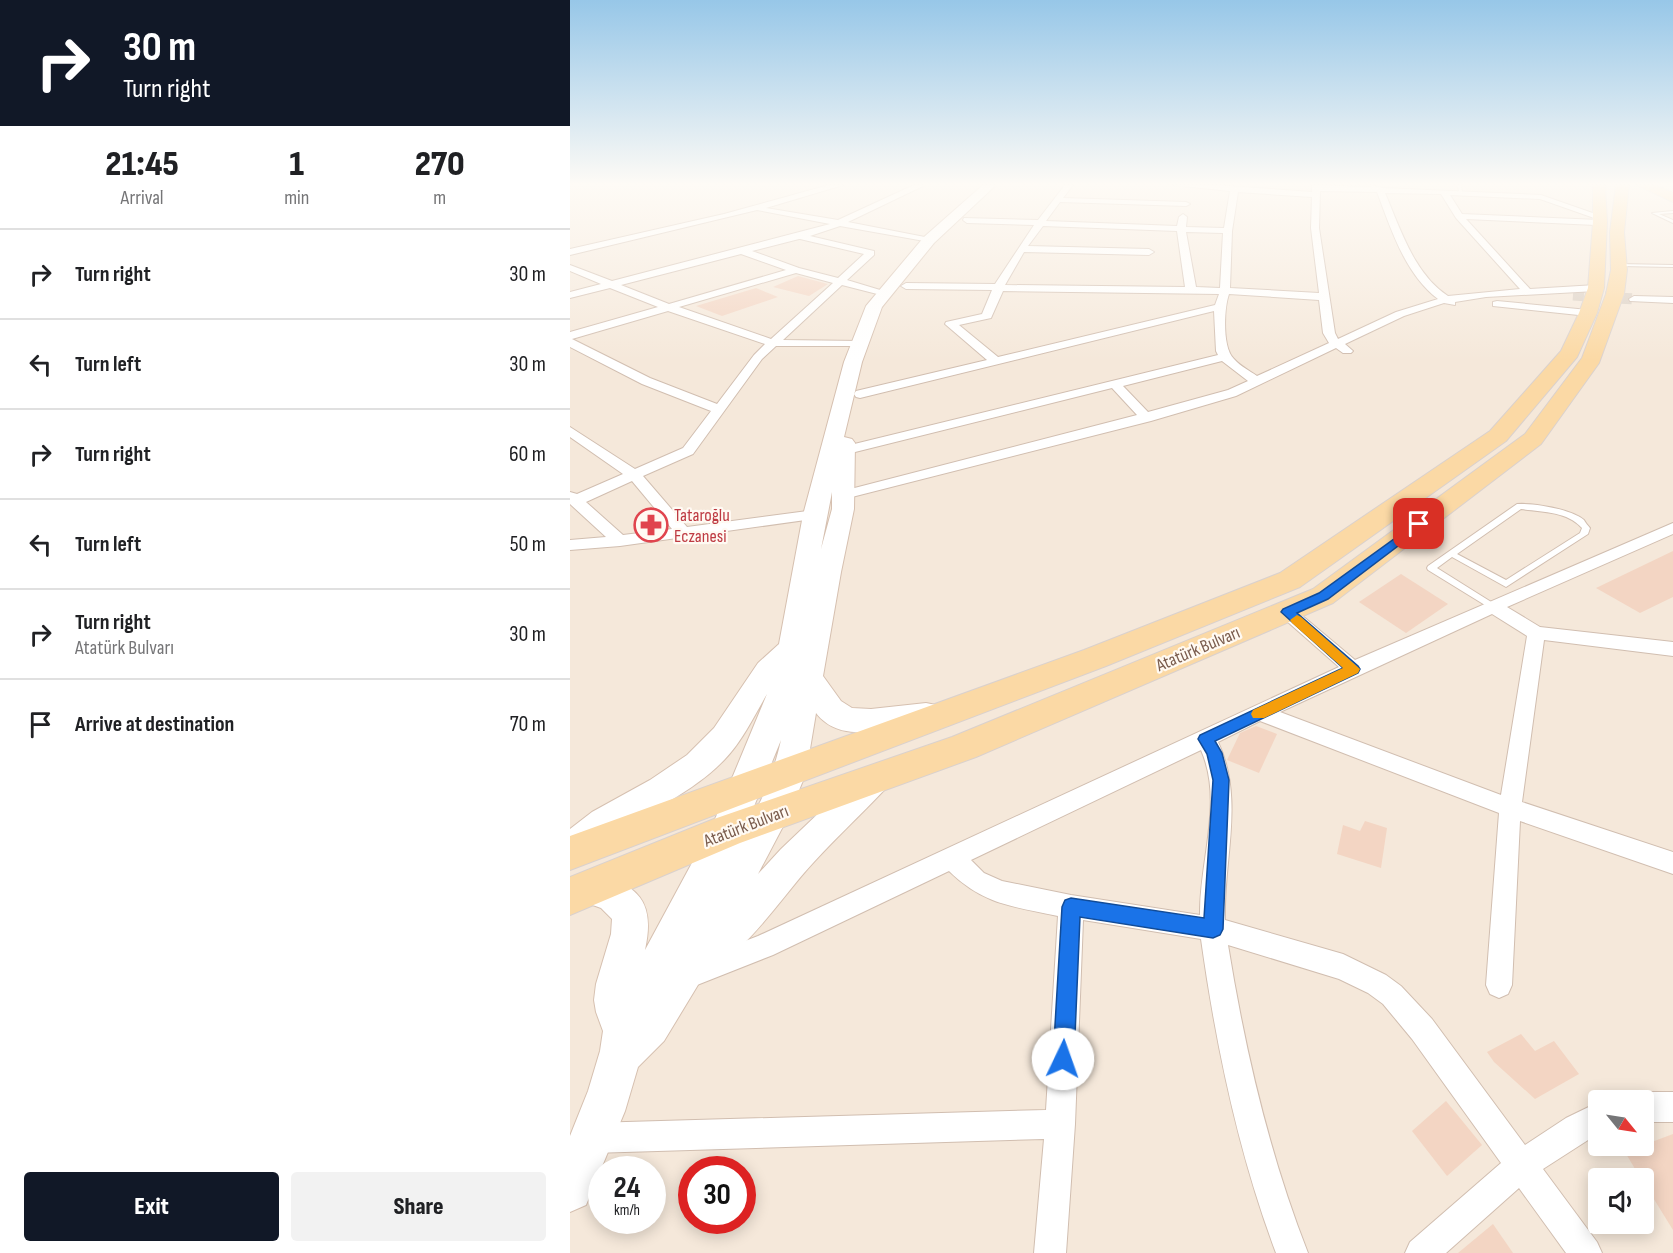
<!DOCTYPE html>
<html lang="en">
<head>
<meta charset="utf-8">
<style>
	body { margin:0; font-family:"Sofia Sans Condensed",sans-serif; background:#f2f2f2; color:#202124; height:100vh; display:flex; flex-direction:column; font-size:22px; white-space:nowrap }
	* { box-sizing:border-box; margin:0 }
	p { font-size:20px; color:#757577 }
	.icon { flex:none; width:33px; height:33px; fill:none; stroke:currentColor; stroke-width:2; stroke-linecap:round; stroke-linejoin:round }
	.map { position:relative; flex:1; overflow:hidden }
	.panel { display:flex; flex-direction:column; background:#fff; width:570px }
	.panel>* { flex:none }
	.top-card { background:#111827; color:#fff; overflow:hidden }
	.needle { width:39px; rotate:120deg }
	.buttons { position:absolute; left:1018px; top:1090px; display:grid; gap:12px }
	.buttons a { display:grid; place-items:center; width:66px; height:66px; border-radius:6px; background:#fff; box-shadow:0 3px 15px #0003; font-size:30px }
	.speed { position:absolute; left:18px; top:1156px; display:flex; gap:12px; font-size:30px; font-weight:700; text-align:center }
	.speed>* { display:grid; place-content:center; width:78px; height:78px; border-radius:50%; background:#fff; box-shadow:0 3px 15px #0003; line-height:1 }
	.speed small { font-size:15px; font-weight:400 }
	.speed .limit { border:9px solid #d22; background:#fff; color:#111 }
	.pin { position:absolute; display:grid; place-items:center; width:51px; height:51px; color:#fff; margin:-26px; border-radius:12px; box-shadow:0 3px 9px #0006 }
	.me { position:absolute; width:66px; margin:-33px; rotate:3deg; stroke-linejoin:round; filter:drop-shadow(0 0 4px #0008) }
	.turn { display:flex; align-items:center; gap:21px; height:126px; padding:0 24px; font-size:27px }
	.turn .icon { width:78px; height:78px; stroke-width:2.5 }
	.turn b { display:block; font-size:42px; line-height:51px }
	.eta { display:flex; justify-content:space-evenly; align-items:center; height:102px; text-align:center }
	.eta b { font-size:36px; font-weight:800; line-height:42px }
	.button { display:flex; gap:12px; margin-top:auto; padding:12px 24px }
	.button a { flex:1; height:69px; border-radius:6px; background:#111827; color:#fff; font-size:24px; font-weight:800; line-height:69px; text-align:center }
	.button a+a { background:#f2f2f2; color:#202124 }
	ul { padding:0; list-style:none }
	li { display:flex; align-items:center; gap:18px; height:90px; padding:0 24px; border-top:2px solid #e0e0e0 }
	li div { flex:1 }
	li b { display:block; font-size:22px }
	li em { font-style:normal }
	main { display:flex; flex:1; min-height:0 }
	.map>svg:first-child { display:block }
	.residential { fill:#f5e8da; fill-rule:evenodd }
	.building { fill:#f3d5c3 }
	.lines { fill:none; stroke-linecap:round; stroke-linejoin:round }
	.street-tunnel { stroke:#dcd0c4; stroke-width:11; stroke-dasharray:11 5; stroke-linecap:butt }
	.lane-casing { stroke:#d1beb0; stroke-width:2 }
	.street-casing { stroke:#d1beb0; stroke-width:2 }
	.secondary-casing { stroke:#d6c0b0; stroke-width:2 }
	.primary-casing { stroke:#dad1cd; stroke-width:2 }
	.lane { fill:#fff; fill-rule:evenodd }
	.street { fill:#fff; fill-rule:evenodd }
	.secondary { fill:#fff; fill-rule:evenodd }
	.primary { fill:#fbd9a5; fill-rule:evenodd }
	.route { fill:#1a73e8; stroke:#114b97; stroke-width:1.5 }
	.slow { fill:#f59e0b }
	.labels { text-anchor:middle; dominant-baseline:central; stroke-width:4.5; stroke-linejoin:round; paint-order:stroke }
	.health-label { font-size:18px; fill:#be3a42; stroke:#fffaf3; text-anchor:start }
	.street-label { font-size:18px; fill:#7a5c4d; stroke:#fffaf3 }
</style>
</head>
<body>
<main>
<section class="panel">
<div class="top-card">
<div class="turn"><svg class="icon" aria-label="right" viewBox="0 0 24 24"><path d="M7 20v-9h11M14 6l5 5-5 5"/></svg><div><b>30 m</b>Turn right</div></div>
</div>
<div class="eta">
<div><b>21:45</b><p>Arrival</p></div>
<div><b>1</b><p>min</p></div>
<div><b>270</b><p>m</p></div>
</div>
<ul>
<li><svg class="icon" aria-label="right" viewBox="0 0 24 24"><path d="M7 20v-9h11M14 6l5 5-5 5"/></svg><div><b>Turn right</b></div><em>30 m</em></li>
<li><svg class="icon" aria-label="left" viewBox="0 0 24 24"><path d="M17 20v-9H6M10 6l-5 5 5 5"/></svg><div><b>Turn left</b></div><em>30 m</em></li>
<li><svg class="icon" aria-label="right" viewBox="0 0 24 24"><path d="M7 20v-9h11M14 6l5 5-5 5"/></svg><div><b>Turn right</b></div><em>60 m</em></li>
<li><svg class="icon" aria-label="left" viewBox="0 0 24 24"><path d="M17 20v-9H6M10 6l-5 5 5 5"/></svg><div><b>Turn left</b></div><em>50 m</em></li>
<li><svg class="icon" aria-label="right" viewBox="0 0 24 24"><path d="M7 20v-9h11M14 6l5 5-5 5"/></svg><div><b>Turn right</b><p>Atatürk Bulvarı</p></div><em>30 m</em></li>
<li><svg class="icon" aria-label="arrive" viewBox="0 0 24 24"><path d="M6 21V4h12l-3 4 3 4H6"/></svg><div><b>Arrive at destination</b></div><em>70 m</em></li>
</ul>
<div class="button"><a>Exit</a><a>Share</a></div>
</section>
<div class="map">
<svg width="1103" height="1253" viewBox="0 0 1103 1253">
	<rect width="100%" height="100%" fill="#fdf6ec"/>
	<path class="residential" d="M0,185H1103V1253H0ZM1029,1101H1074V1146H1029ZM32,1170H82V1221H32ZM122,1170H172V1221H122ZM1029,1179H1074V1224H1029Z"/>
	<g class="building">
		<polygon points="228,276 258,284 239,296 203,287"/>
		<polygon points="186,288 208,297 152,316 126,306"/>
		<polygon points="1103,551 1103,597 1070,613 1026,588"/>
		<polygon points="831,574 878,604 836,633 789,602"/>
		<polygon points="686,726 707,734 689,773 657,760 670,733"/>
		<polygon points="795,821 817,828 811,868 767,854 773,825 790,831"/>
		<polygon points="951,1034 965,1051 984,1041 1009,1074 965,1099 924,1062 917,1052"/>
		<polygon points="876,1101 912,1145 877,1176 842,1131"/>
		<polygon points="1103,1134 1103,1230 1074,1183 1074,1179 1071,1179 1055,1152"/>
		<polygon points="923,1224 943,1253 888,1253"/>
	</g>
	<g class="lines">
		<polyline class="street-tunnel" points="1003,295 1064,299"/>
		<g class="lane-casing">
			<g id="lane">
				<polygon points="887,185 891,185 892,193 890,193"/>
				<polygon points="1103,211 1103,213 1089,214 1103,220 1103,223 1082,213"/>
				<polygon points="1047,264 1103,265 1103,267 1049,266 1047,266"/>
				<path d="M947,504C964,503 1001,509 1014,520C1015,522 1019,527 1020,528L1018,534L936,587L882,557L867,568L926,605L927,607L926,609L923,610L858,570L857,568L858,566ZM951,509C972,512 997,511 1012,528L1010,533L936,580L887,554Z"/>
			</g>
		</g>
		<g class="street-casing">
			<g id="street">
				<path d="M259,185H273L196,208L268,220L344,185H355L278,222L365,239L360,242L270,226L240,236L304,251V255L277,280L320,293L315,296L272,285L213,340L290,341L296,344L294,346H206L192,359L123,454L73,476L117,527L245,510L250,512L253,515L250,518L50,546L0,550V540L36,537L0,504V492L7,494L53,474L0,437V427L65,469L113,448L141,411L72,384L0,347V332L88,307L40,288L0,298V292L31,284L0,271V265L42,281L260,224L187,210L0,255V249L154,214ZM229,239H230L294,254L268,278L229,268L182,251ZM171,254L216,270L99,304L51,285ZM226,273L263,283L201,339L109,307ZM98,311L195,344L184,355L147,404L80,378L2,339ZM62,481L102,529L53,535L16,502Z"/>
				<path d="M495,185H503L493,198L616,202L620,204L616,206L490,202L476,221L607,226L609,217L613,214L617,217L616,227L654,228L660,191L603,185H645L742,192V185L802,187L799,185L813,188L971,195L1034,217L1027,219L970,199L880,195L892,214L1029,220V224L1026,225L896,219L960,289L1026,285L1031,288L1026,291L916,297L885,302V305L874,303L834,316L775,344L783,351L781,353H773L766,348L666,396L581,421L274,499L269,498L267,495L269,492L567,415L542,388L273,455L266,451L268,448L648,355L646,351L644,311L290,398L286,397L284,394L286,391L417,360L375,324L376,322L412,314L422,290L336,289L331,286L336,283L425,284L464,225L397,223L393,220L394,218L468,220ZM750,191L807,192C821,229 835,274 868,299L826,312L768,339L765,333L749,228ZM668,192L742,197L741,228L749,293L660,288L662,231ZM815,193L871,194L886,218L950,289L878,296C844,274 830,228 815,193ZM473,226L607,231L615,287L435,285L454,252L579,255L584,252L579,249L458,246ZM616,232L653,233L650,288L626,287ZM433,291L649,294L645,305L428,357L389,325L421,318ZM659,294L749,300L753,333L759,343L687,376C680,371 670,366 664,359C652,348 654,308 659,294ZM652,361L678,381L658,390L578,412L553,386Z"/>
				<polygon points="1064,296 1103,297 1103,303 1060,301 1059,299"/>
				<polygon points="927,301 1018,310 1023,313 1018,316 923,306 923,302"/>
				<path d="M1103,523V534L937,607L970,627L1103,642V656L974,640L952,802L1103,852V874L950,821L942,985L938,994L929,998L920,994L916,985L929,813L690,721L648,742C675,799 653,860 655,920L773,954L816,975L831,986L862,1019L955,1145L996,1118L1029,1102V1133L973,1169L1027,1242L1032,1253H996L949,1188L876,1253H835L840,1242L931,1163L842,1039L813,1004L798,993L769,979L658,945C675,1050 699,1154 738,1253H706C668,1152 646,1046 631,939L513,920L505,1124L496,1253H464L474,1139L22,1153L11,1149L7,1138L11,1127L22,1123L476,1110L488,916C442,906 414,905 379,871L203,955L127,985L118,981L114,972L118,963L188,936L769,667L711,616L708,612L711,608H723L785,660ZM922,614L957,636L931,795L710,712ZM631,750C654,802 629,861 630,915L501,895L432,881L414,873L401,860Z"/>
				<polygon points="1074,1092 1103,1092 1103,1122 1074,1122 1074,1101 1062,1101 1064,1097"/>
			</g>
		</g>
		<g class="secondary-casing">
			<path id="secondary" d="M413,185H426L364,243L312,307L292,362L274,437L282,439L285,443L284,509L271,572L253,676L271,701L282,708L301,709L356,703L381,708L385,716L381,724C368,728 357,725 344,726C312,729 270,744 246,713L236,773L219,815L188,874L211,849L295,769L306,765L317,769L322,778L317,787C290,816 260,843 234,873C208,903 173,955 137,970L94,1041L68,1067L55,1111L16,1205L0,1212V1136L18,1091L30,1051L33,1031L26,1012L24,1000L26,984L41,934L42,919L31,908L9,900L4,888L9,876L22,871C67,886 86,899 75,950L143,824L197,694C184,716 173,740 155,759C125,791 84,808 48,832C31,843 19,860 0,867V829L22,812L80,780L117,755L144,728L188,663L209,644L233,515L274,362L296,306L354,237ZM262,492V509L251,549ZM211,740C202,780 191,803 171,838Z"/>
		</g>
		<g class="primary-casing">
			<g id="primary">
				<polygon points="1023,185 1035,185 1037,222 1034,288 1027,313 1007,357 936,441 730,587 536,666 0,870 0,836 514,650 710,573 920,431 991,351 1009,313 1018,288 1023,222"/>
				<polygon points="1046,185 1059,185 1054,232 1057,270 1054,294 1029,363 971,444 763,603 406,757 170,843 0,915 0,877 144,819 382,737 743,589 955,434 1012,358 1036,294 1041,270 1040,232"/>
				<polygon points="1067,185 1085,185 1103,193 1103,202"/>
			</g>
		</g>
		<use href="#lane" class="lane"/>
		<use href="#street" class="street"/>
		<use href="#secondary" class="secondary"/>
		<use href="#primary" class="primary"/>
	</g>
	<linearGradient id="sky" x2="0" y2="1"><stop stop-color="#97c7e8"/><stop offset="0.51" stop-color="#fefbf6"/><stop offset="1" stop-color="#fefbf6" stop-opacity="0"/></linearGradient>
	<rect width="1103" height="361" fill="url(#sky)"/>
	<polygon class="route" points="849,521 854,524 853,527 758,599 727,613 788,666 790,669 788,673 645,741 652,753 659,780 653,929 650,935 643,938 510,917 504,1059 501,1067 493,1070 486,1067 483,1059 492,907 495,900 501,898 634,918 643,780 637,754 628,739 630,735 773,668 711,612 713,609 749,593"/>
	<polygon class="slow" points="727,615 731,617 790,669 788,673 694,718 683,718 681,714 683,710 773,668 722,623 720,620"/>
	<defs>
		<g id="pharmacy-ring" transform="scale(1.725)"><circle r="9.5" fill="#fffaf3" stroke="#e0444e" stroke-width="1.5"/><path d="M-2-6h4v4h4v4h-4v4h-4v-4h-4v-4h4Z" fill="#e0444e"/></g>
	</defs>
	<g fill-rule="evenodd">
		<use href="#pharmacy-ring" x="81" y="525"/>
	</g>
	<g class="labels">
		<g class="health-label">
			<text x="104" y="515">Tataroğlu<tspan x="104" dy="21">Eczanesi</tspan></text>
		</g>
		<g class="street-label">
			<text transform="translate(628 649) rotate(-23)">Atatürk Bulvarı</text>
			<text transform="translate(176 826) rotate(-21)">Atatürk Bulvarı</text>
		</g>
	</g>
</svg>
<div class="buttons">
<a><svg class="needle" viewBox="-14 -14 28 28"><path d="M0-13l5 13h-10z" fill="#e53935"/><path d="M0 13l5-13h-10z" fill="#757577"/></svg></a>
<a><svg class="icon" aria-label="sound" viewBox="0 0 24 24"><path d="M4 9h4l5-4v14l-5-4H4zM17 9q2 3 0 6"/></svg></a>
</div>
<div class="speed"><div>24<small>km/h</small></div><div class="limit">30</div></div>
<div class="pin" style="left:849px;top:524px;background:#d93025"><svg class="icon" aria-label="arrive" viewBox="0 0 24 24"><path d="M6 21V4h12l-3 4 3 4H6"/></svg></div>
<svg class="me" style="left:493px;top:1059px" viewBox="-20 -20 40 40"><circle r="19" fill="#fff"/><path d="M0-13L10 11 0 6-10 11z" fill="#1a73e8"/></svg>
</div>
</main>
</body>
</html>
